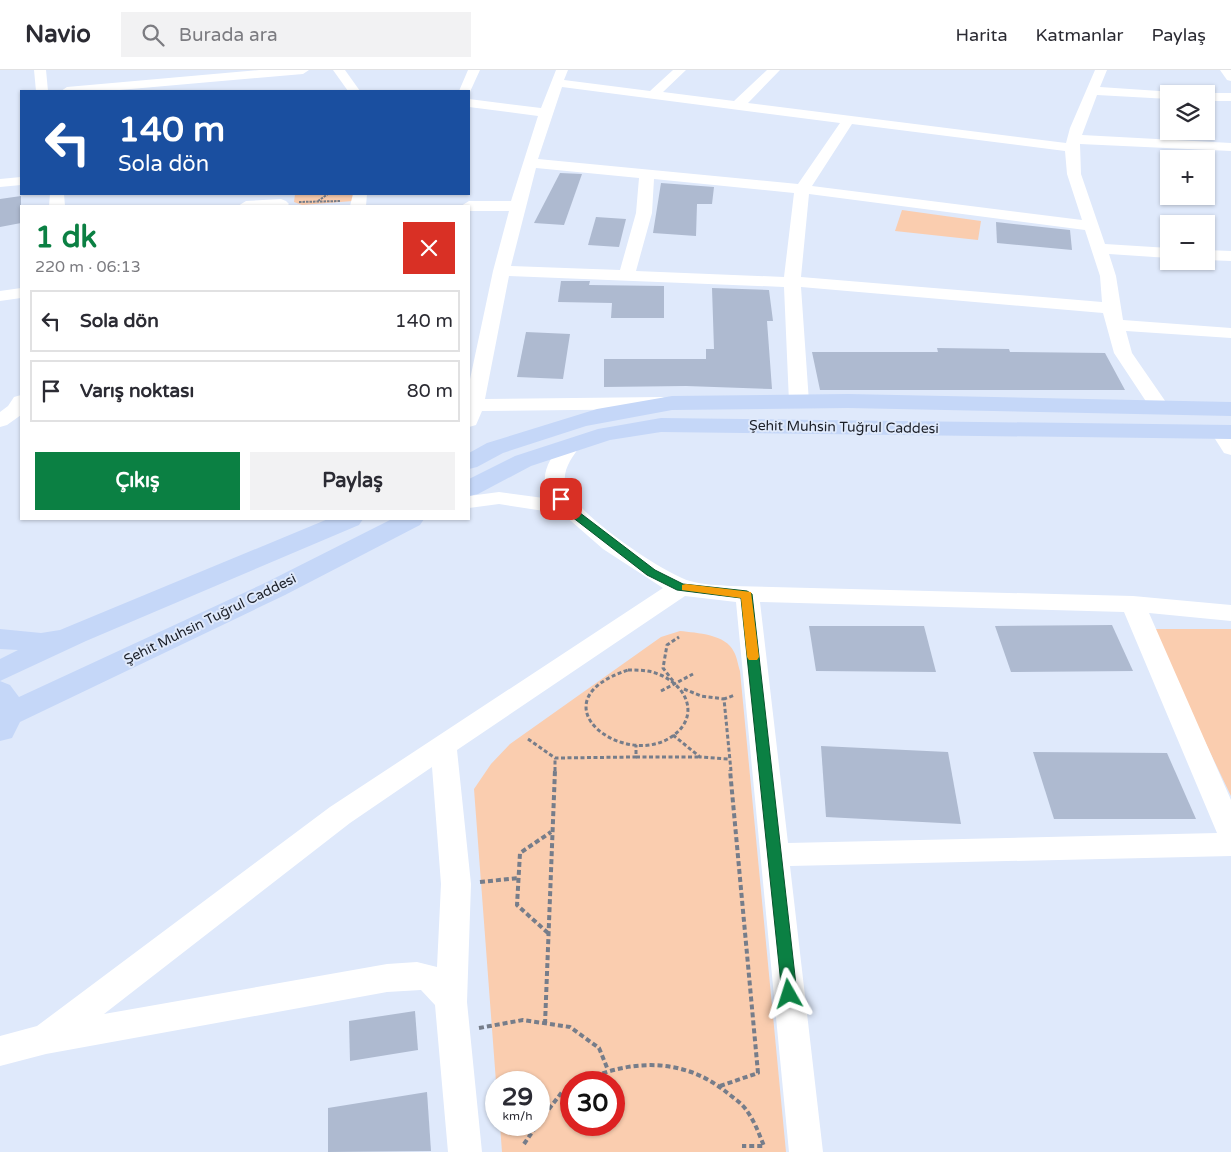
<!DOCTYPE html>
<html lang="tr">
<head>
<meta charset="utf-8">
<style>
	body { margin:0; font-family:"Varela Round",sans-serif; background:#f2f2f3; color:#2b2b33; height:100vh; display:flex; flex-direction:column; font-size:19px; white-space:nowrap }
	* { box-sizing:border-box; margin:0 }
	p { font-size:16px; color:#7c7c81 }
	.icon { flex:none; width:28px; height:28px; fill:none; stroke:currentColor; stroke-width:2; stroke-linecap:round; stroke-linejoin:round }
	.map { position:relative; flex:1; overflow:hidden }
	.drawer { position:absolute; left:20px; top:135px; width:450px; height:315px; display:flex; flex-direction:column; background:#fff; border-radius:0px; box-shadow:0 1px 4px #0004 }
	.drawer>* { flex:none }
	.guide { position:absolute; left:20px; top:20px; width:450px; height:105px; border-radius:0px; box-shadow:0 1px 4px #0004; background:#1a4fa0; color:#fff; overflow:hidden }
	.tools { position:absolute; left:1160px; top:15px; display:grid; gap:10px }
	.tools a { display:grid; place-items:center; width:55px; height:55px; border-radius:0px; background:#fff; box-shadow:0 1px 4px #0004; font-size:25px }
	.speed { position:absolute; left:485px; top:1001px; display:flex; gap:10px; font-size:25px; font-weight:700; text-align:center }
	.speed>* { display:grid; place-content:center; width:65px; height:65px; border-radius:50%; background:#fff; box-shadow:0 1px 4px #0004; line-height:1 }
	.speed small { font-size:12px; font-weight:400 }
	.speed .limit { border:8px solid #d22; background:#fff; color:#111 }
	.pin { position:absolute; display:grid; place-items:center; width:42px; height:42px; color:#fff; margin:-21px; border-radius:10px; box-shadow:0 2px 8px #0006 }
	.me { position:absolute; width:55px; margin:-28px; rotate:354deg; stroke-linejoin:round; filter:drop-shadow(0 0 4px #0008) }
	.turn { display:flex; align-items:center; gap:18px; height:105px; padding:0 15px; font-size:22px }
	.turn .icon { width:65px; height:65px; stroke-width:2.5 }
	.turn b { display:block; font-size:35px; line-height:42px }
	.round { display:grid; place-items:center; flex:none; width:52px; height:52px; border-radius:0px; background:#f2f2f3 }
	.headline { display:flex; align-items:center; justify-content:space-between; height:85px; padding:0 15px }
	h1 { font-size:30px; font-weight:700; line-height:38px; color:#0b8043 }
	.action { display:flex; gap:10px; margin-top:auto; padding:10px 15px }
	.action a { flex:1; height:58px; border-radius:0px; background:#0b8043; color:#fff; font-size:20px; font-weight:700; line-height:58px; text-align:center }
	.action a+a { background:#f2f2f3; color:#2b2b33 }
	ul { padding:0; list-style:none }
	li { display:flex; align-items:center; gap:15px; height:62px; margin:0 10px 8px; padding:0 5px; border:2px solid #e1e1e2; border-radius:0px }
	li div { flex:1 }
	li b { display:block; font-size:19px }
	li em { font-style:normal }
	header { display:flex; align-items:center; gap:30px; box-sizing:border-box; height:70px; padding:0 25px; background:#fff; border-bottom:1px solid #e1e1e2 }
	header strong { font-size:24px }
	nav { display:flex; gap:28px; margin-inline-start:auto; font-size:18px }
	.search { width:350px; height:45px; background:#f2f2f3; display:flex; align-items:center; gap:12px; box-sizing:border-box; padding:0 18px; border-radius:0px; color:#7c7c81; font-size:19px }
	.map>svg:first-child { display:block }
	.green { fill:#facdaf; fill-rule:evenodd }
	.building { fill:#aebad0 }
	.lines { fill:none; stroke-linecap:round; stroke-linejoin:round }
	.path-far2 { stroke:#767d8a; stroke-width:2; stroke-dasharray:2.5 1; stroke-linecap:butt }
	.path-far1 { stroke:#767d8a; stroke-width:3; stroke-dasharray:4 2.5; stroke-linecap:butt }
	.path { stroke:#767d8a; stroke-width:4; stroke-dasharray:5 3; stroke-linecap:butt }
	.minor { fill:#fff; fill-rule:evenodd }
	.major { fill:#c5d7f8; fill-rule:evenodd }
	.route { fill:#0b8043; stroke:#07532c }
	.slow { fill:#f59e0b }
	.labels { text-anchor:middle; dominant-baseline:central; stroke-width:4; stroke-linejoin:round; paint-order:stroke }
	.street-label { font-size:14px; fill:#1b1f28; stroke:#dfe9fb }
</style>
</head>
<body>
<header>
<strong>Navio</strong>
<div class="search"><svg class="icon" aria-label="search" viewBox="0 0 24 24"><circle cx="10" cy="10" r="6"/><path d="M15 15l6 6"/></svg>Burada ara</div>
<nav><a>Harita</a><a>Katmanlar</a><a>Paylaş</a></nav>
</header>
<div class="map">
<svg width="1231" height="1082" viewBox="0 0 1231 1082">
	<rect width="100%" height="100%" fill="#dfe9fb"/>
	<g class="green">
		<polygon points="295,124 353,124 353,131 302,135 294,132"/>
		<polygon points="902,140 981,151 978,170 895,161"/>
		<polygon points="1151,559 1231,559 1231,726"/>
		<path d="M680,561C697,563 726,564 734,582C737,587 738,595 740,601L786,1082H502L500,1055H539V1012H496L474,719L491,694L510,674L661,567ZM571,1012H614V1055H571Z"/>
	</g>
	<g class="building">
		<polygon points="560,103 582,104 564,155 534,153"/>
		<polygon points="661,113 714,117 712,134 697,134 696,166 653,163"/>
		<polygon points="21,126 21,153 0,157 0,129"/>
		<polygon points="596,147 626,149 619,177 588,175"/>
		<polygon points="996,152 1070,160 1072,180 997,173"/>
		<polygon points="561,211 590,211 589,215 664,216 664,248 611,248 612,233 558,232"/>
		<polygon points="712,218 769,220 773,251 767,251 772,319 686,316 604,317 604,289 706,289 706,279 714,279"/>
		<polygon points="526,262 570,264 563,309 517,307"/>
		<polygon points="937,278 1009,279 1010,282 1105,283 1125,320 820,320 812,282 938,282"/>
		<polygon points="1112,555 1133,601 1011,602 995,556"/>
		<polygon points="809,556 924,556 936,602 816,601"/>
		<polygon points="821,676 948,682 961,754 826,747"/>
		<polygon points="1033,682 1167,683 1196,749 1054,749"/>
		<polygon points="415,941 418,980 350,991 349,951"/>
		<polygon points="427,1022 431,1081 328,1082 328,1038"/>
	</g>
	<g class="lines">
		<g class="path-far2">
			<polyline points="318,131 328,124"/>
			<polyline points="299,132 340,131"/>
		</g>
		<g class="path-far1">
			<path d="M628,600C638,600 649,600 658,604C685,614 701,644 674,665C626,702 531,632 628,600Z"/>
			<polyline points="673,611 663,598 667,575 679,567"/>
			<polyline points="684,619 701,626 724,629"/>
			<polyline points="661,621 693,604"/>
			<polyline points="673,665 700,687 729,689"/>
			<polyline points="528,669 555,688 636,687 636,675"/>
			<polyline points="636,687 699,687"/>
			<polyline points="555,701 555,688"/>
			<polyline points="731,701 724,629 735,625"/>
		</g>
		<g class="path">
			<polyline points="480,812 519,808"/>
			<polyline points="548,863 517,835 520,783 551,762"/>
			<polyline points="545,954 555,700"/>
			<polyline points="479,958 523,950 570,957 599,978 608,1000"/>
			<path d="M580,1012C629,990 680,986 725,1021C732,1027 742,1033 747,1041C755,1052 759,1064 764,1076H742"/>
			<polyline points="720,1016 758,1003 730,700"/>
			<polyline points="539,1052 562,1022 571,1017"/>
			<polyline points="524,1074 537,1055"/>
		</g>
		<g class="minor">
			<polygon points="34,0 46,0 48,21 36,21"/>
			<polygon points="260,0 309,0 303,4 108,21 61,21 67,17"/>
			<polygon points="333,0 345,0 360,21 348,21"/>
			<polygon points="468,0 480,0 469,24 469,21 459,21"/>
			<path d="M556,0H568L564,10L650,21L673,0H686L663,22L734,31L767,0H780L748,33L1066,73L1070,58L1095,0H1107L1100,17L1174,22L1175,24H1169V29L1097,25L1082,65L1231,73V81L1080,74L1081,104L1105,174L1169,178V188L1109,184L1116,206L1123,250L1231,258V268L1126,261L1132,283L1170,338L1167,342H1153L1114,283L1103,243L801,217L809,332L806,336H792L789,332L784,217L509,206L485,329L662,327L669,329L672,333L669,337L662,339L482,341L476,355L469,357V314L493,201L509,141H469V136H461L469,131H511L538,46L469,37V29L541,38ZM562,17L840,53L798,114L538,89ZM852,54L1065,81L1067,104L1082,150L812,116ZM536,98L639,108L636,143L620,200L511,196ZM654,109L794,123L784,207L636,201L652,143ZM809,124L1085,160L1100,206L1102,232L801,207Z"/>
			<polygon points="1220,0 1231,0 1231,11 1227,10"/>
			<polygon points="1206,23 1231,23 1231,31 1206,31 1206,24 1203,24"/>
			<polygon points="21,107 21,115 0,117 0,109"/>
			<polygon points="50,124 64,124 65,136 49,136"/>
			<polygon points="353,124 367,124 366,136 350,136"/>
			<polygon points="281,129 286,131 289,134 287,136 238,136 246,131"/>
			<polygon points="1206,180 1231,181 1231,191 1206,190"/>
			<polygon points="21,218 21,228 0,231 0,221"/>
			<polygon points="21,325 21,345 7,355 0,357 0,342 8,336 14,327"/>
			<polygon points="1220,355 1227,357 1231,363 1231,385 1224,383 1210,361 1213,357"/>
			<path d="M571,369L578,371L581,375C573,386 563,398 565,413C568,439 664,504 690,511C703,515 718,515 732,516L1133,526L1231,535V551L1149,543L1231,730V786L790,796L823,1082H789L736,532L685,526L457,680L471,814L467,932L482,1082H448L435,935L421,920L387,922L46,984L0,996V966L37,956L330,737L663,518L603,479L563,444L499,434L469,438V426L499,422L551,429C537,407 549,389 564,371ZM760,532L1124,542L1217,763L788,773ZM432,697L441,814L437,897L417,892L387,894L104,944L350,753Z"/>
		</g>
		<g class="major">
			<polygon points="848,324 1231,332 1231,346 848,338 672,340 586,356 503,383 477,397 469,399 469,383 487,373 597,339 672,326"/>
			<polygon points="661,348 1231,355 1231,369 661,362 610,370 531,396 478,424 469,426 469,409 515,386 598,359"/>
			<polygon points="328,449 363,449 359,455 86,571 0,611 0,589 18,580 0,579 0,559 41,563 60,560"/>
			<polygon points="392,449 424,449 420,455 285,525 20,652 12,668 0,671 0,611 10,615 19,627 265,513"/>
		</g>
	</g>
	<polygon class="route" points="561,426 565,427 571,436 655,500 683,514 747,521 752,524 797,924 795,929 789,931 784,929 782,924 741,528 677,520 647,505 563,440 556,429"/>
	<polygon class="slow" points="686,514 751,522 759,587 757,590 749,590 747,587 741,528 682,520 682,515"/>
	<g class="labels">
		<g class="street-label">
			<text transform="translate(844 357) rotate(1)">Şehit Muhsin Tuğrul Caddesi</text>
			<text transform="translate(210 549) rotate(-26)">Şehit Muhsin Tuğrul Caddesi</text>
		</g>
	</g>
</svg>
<div class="tools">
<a><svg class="icon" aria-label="layers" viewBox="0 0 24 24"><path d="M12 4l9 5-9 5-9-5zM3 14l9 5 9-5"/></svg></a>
<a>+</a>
<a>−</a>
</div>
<div class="speed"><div>29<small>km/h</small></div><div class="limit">30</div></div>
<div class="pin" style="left:561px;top:429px;background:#d93025"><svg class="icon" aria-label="arrive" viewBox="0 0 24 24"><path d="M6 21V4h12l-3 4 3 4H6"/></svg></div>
<svg class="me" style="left:789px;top:924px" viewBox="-20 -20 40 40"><path d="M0-17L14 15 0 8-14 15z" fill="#0b8043" stroke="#fff" stroke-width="4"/></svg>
<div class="guide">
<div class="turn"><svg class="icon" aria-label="left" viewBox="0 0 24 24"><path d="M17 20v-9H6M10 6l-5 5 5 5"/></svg><div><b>140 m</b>Sola dön</div></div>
</div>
<section class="drawer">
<div class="headline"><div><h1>1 dk</h1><p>220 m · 06:13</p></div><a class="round" style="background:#d93025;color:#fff"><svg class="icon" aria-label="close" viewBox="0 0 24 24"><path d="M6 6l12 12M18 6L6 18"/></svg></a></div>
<ul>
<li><svg class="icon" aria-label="left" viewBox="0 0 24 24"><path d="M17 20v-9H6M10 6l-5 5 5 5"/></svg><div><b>Sola dön</b></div><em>140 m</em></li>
<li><svg class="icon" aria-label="arrive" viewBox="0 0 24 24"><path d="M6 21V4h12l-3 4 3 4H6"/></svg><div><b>Varış noktası</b></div><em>80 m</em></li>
</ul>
<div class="action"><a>Çıkış</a><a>Paylaş</a></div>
</section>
</div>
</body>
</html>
